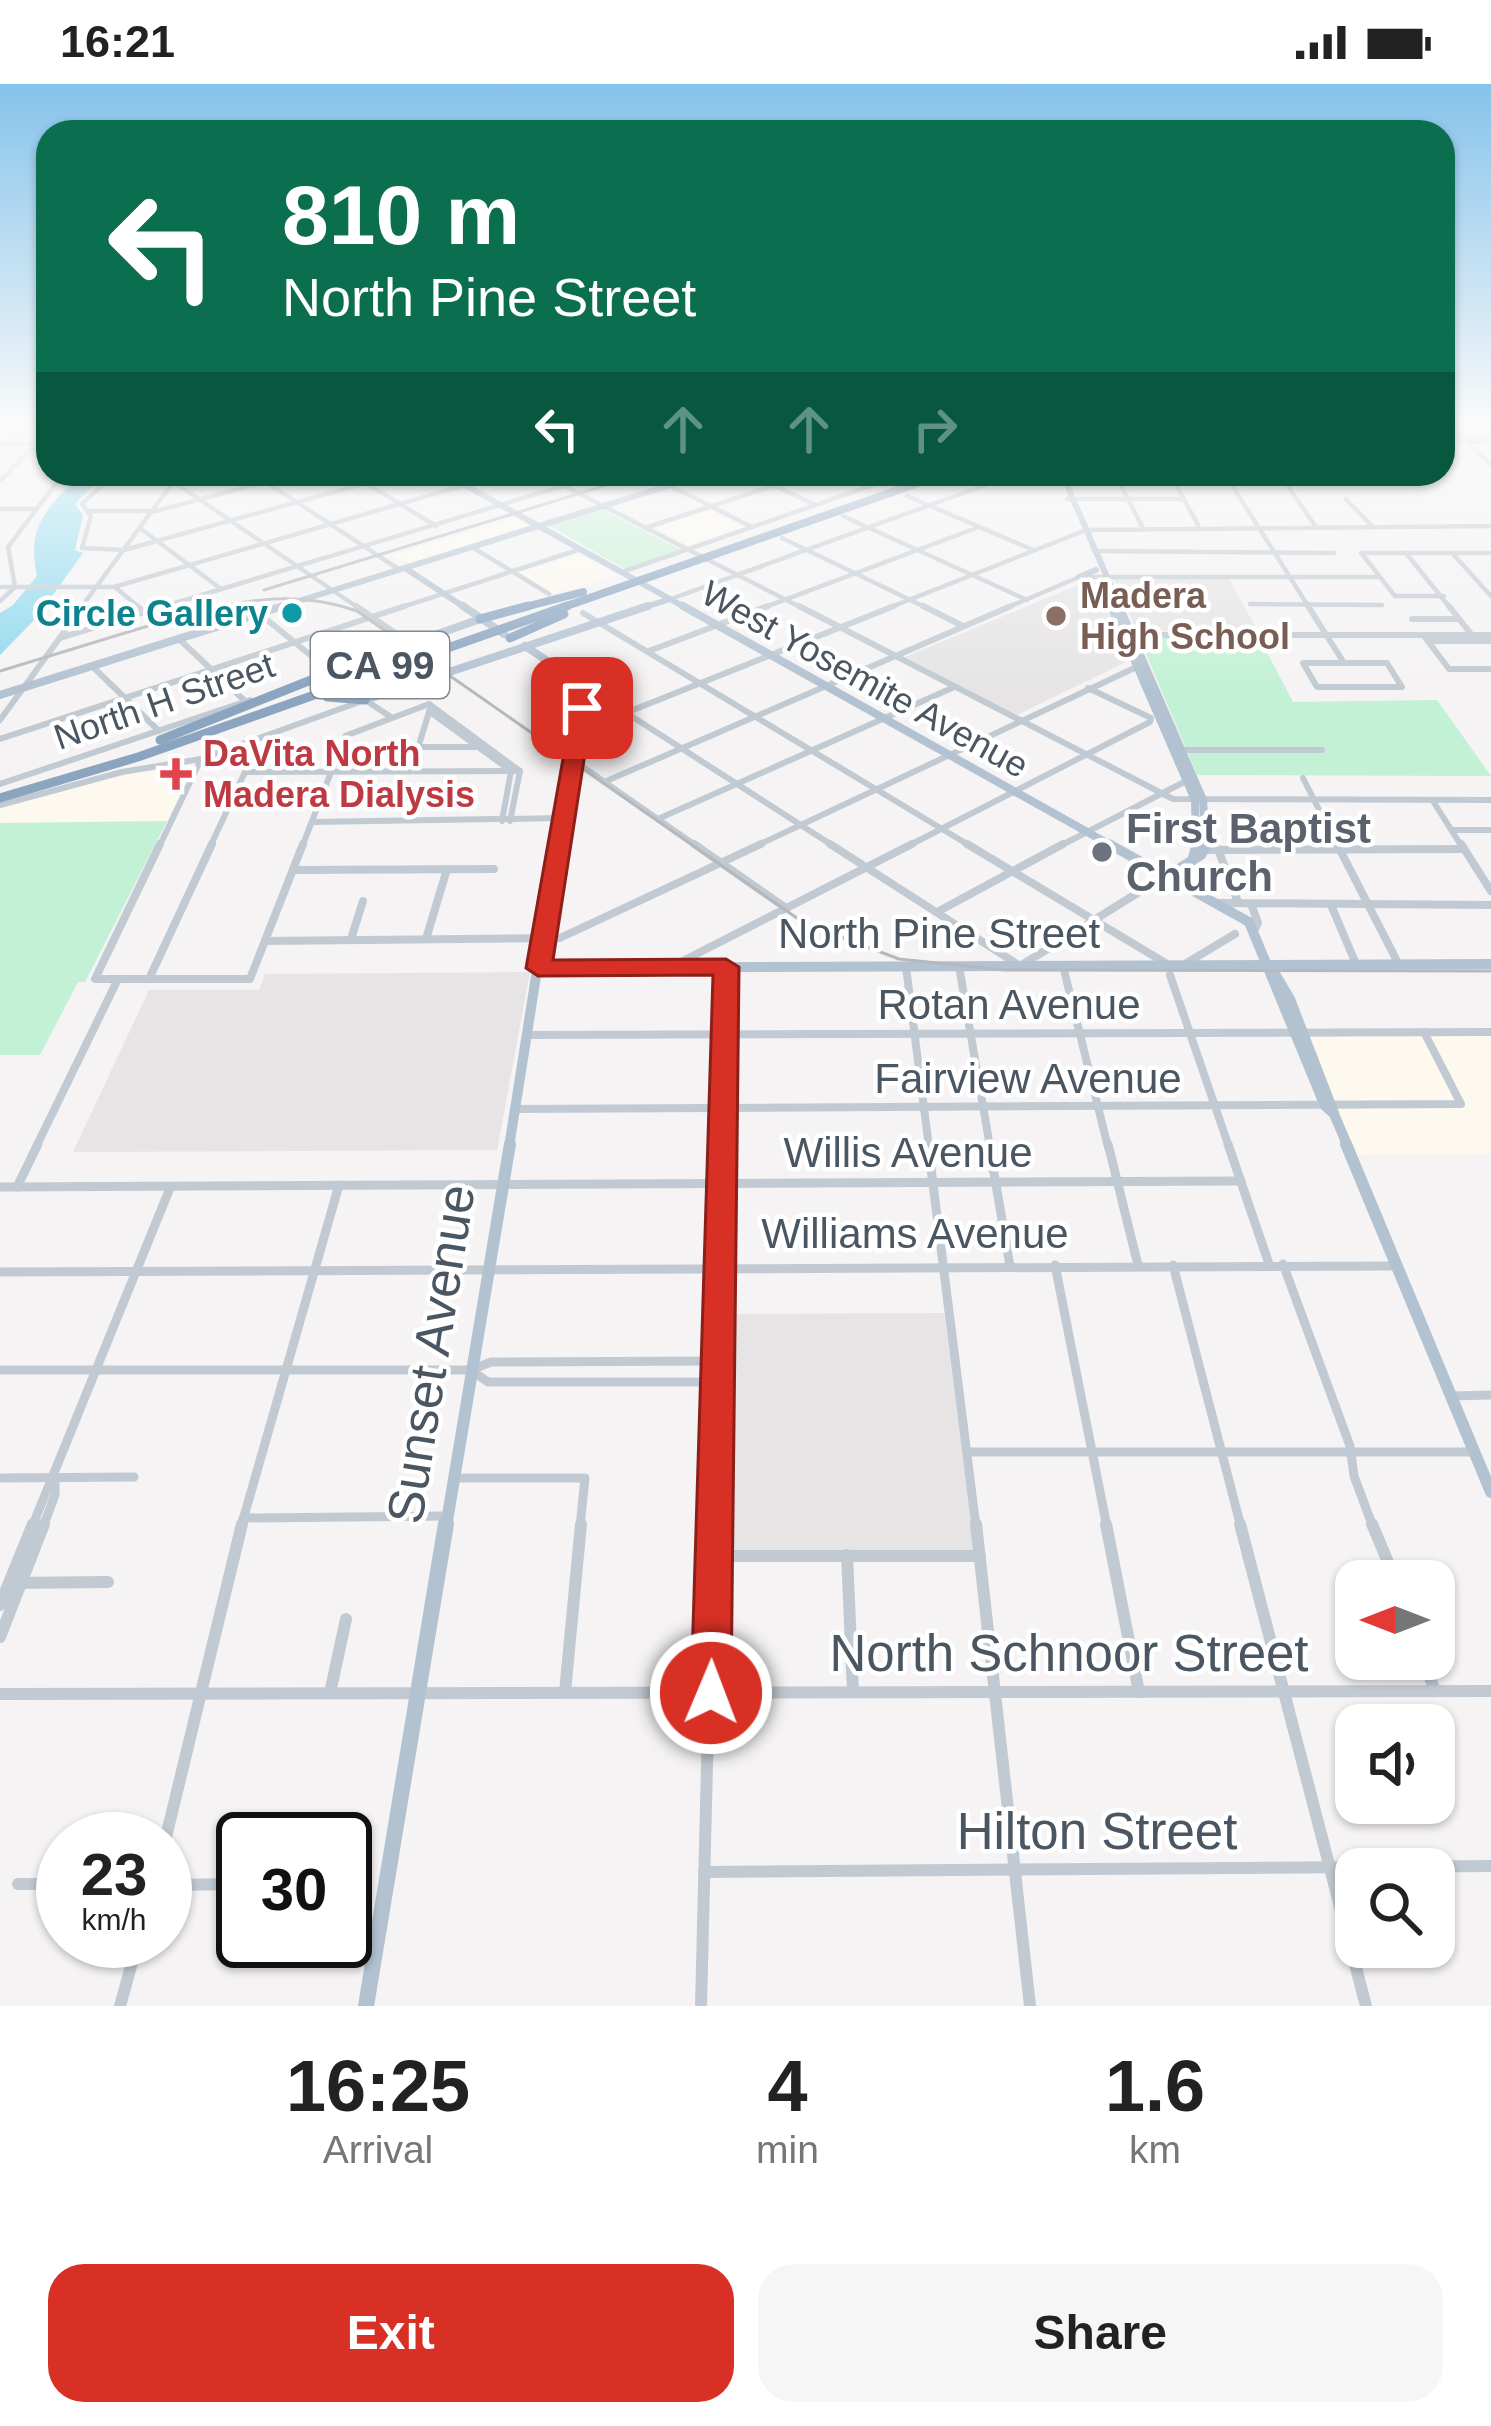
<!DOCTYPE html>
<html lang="en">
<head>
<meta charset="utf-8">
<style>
	body { margin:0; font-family:Arial,sans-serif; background:#f6f6f6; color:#222; height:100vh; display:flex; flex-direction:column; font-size:45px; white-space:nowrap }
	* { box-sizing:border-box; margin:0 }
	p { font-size:39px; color:#767676 }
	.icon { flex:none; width:66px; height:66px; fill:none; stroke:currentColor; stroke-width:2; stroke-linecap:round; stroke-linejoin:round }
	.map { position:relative; height:1922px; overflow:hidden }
	.sheet { display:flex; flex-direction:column; background:#fff; flex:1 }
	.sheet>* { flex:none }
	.guide { position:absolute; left:36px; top:36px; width:1419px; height:366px; border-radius:36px; box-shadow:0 3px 9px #0004; background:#0b6e4f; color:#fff; overflow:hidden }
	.needle { width:78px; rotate:270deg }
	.fabs { position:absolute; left:1335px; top:1476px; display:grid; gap:24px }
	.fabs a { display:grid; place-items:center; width:120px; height:120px; border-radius:24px; background:#fff; box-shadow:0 3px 9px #0004; font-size:60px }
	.speed { position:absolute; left:36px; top:1728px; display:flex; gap:24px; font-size:60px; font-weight:700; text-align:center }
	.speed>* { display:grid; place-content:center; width:156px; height:156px; border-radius:50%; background:#fff; box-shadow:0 3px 9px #0004; line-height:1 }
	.speed small { font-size:30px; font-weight:400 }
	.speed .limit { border:6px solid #111; border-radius:18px; background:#fff; color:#111 }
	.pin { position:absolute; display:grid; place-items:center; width:102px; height:102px; color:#fff; margin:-51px; border-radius:24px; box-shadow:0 6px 18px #0006 }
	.me { position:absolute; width:132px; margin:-66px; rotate:1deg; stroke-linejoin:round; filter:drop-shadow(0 0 9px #0008) }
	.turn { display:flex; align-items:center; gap:42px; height:252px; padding:0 48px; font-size:54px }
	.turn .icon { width:156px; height:156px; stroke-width:2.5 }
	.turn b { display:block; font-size:84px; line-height:102px }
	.lanes { display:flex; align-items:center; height:114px; padding:0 48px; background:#0003; justify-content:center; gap:60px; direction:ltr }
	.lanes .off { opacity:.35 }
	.eta { display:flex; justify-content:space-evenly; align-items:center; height:204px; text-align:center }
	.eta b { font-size:72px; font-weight:800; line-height:84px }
	.button { display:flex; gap:24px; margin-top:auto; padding:24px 48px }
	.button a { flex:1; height:138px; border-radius:36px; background:#d93025; color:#fff; font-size:48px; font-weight:800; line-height:138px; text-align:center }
	.button a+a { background:#f6f6f6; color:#222 }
	.status { display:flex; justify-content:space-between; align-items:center; height:84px; padding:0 60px; background:#fff; direction:ltr }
	.status svg { height:33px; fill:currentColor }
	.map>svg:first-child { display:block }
	.commercial { fill:#fdf9ef }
	.education { fill:#e6e4e5 }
	.green { fill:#c3f1d5 }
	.water { fill:#90daee }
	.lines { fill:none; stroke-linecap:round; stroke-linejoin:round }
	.minor-far4 { stroke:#c1cad2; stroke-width:4.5 }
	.minor-far3 { stroke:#c1cad2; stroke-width:6 }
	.minor-far2 { stroke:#c1cad2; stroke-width:8 }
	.minor-far1 { stroke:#c1cad2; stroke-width:9 }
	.minor { stroke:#c1cad2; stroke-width:12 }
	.major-far4 { stroke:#b3c2d1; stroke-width:6 }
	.major-far3 { stroke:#b3c2d1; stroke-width:8 }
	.major-far2 { stroke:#b3c2d1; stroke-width:10 }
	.major-far1 { stroke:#b3c2d1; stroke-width:12 }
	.major { stroke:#b3c2d1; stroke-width:16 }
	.highway-far1 { stroke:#8ba5c1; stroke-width:8 }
	.highway { stroke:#8ba5c1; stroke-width:9 }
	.rail { stroke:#b5b8bd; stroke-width:3 }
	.route { fill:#d93025; stroke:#8d1f18; stroke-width:3 }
	.culture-dot { fill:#0f9aa8; stroke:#fff; stroke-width:4.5 }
	.education-dot { fill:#8d6e63; stroke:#fff; stroke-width:4.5 }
	.health-dot { fill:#e0444e; stroke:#fff; stroke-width:4.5 }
	.worship-dot { fill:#6b7280; stroke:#fff; stroke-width:4.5 }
	.labels { text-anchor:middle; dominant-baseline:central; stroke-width:9; stroke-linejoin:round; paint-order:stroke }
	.far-education-label { font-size:36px; font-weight:bold; fill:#785e54; stroke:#fff; text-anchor:start }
	.far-culture-label { font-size:36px; font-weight:bold; fill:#0d838f; stroke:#fff; text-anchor:end }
	.far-street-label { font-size:36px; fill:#4a5661; stroke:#fff }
	.far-health-label { font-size:36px; font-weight:bold; fill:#be3a42; stroke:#fff; text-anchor:start }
	.shield { fill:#fff; stroke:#808990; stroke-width:3 }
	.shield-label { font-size:39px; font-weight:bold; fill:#4a5661 }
	.worship-label { font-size:42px; font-weight:bold; fill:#5b616d; stroke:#fff; text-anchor:start }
	.street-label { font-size:42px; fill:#4a5661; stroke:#fff }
	.near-street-label { font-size:51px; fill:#4a5661; stroke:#fff }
</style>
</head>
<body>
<div class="status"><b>16:21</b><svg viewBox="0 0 49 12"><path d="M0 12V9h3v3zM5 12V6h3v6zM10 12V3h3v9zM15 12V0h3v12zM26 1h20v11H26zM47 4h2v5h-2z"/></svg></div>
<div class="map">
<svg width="1491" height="1922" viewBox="0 0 1491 1922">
	<rect width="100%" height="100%" fill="#f5f3f3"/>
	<g class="commercial">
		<polygon points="710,426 744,444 689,463 655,444"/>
		<polygon points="514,433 528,442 410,480 391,472"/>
		<polygon points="579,469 617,491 554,510 519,489"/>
		<polygon points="189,682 194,684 167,737 0,739 0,725 120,691"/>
		<polygon points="1491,950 1491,1070 1356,1071 1308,952"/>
	</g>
	<g class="education">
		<polygon points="1113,494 1229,494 1258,548 1137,547"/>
		<polygon points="1090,496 1096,498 1130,576 1015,632 905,573"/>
		<polygon points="530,888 497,1066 73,1068 149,906 259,906 265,890"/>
		<polygon points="944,1229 975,1468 720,1469 723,1230"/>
	</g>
	<g class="green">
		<polygon points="603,426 681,466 625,485 550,442"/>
		<polygon points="1139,553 1259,553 1293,618 1437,616 1491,692 1197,691"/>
		<polygon points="167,737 85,898 78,898 40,971 0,971 0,739"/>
	</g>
	<path class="water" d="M80,390H105L75,420L83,431L75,466L83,469L37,533L0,571V529L13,521L37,492C26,440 47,426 80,390Z"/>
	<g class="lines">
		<g class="minor-far4">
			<polyline points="1466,357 1491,381"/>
			<polyline points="0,360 48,360"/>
			<polyline points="9,360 33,336"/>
			<polyline points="190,390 111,393 82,420 91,432 82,464 124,466 399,390"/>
			<polyline points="254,390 400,486"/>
			<polyline points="351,390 436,442"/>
			<polyline points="541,390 804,525"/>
			<polyline points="749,390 816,421"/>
			<polyline points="1115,390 1142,442"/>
			<polyline points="1170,390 1198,441"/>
			<polyline points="1225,390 1310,525"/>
			<polyline points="1280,390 1315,442"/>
			<polyline points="0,397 36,360"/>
			<polyline points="1174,397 1338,396"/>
			<polyline points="174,398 360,525"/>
			<polyline points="669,401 752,443"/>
			<polyline points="907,412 1031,465"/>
			<polyline points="1067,415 1184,415"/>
			<polyline points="1346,415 1371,441"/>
			<polyline points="0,425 34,425"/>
			<polyline points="87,427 156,427 295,390"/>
			<polyline points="843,432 1027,516"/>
			<polyline points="140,444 221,505"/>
			<polyline points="645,444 809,390"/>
			<polyline points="782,454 929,525"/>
			<polyline points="472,463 549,510"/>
			<polyline points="1094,467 1334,469"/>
			<polyline points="1361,469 1491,469"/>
			<polyline points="1406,469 1451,525"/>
			<polyline points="1362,470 1395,512 1444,512"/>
			<polyline points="1453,470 1491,512"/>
			<polyline points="625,487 905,390"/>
			<polyline points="0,503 114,503 503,390"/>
			<polyline points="115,503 141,525"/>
			<polyline points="668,516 1016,390"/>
			<polyline points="0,517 15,503 8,463 63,390"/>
			<polyline points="1250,520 1382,521"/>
			<polyline points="80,525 179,390"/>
			<polyline points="155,525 603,390"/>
			<polyline points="396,525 581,465"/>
			<polyline points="760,525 979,443"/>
			<polyline points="886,525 1086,446 1491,442"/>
			<polyline points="1004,525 1079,493 1379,493"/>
		</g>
		<g class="minor-far3">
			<polyline points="137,522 145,529"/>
			<polyline points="356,522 411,560"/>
			<polyline points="799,522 1173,715 1491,716"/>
			<polyline points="923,522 963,542"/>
			<polyline points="1308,522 1344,579"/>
			<polyline points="1449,522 1471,550"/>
			<polyline points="583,529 972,763"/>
			<polyline points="260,530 331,588"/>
			<polyline points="1412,535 1458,535"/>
			<polyline points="1127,551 1491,551"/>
			<polyline points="1424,552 1449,585 1491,585"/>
			<polyline points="60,554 165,522"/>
			<polyline points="179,555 244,616"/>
			<polyline points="1430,557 1491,557"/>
			<polyline points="649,567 768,522"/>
			<polygon points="1303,579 1387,579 1402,603 1317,603"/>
			<polyline points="93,583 159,647"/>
			<polyline points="578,595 606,584"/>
			<polyline points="597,610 835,763"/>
			<polyline points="429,620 520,687 510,737"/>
			<polyline points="429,627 511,687 502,737"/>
			<polyline points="628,628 894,522"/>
			<polyline points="0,636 83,522"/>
			<polyline points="0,655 405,522"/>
			<polyline points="419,663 478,663"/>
			<polyline points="1182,666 1322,666"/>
			<polyline points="573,676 698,763"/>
			<polyline points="411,687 429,628"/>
			<polyline points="1303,694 1338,763"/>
			<polyline points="604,698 1011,522"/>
			<polyline points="0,700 250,616"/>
			<polyline points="1433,717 1462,763"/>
			<polyline points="0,721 122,688 201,675 365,616 391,633"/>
			<polyline points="1205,732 1217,763"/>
			<polyline points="658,735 952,604"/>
			<polyline points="312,738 563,734"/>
			<polyline points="1453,746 1491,746"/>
			<polyline points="159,763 201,675"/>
			<polyline points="210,763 245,688 520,687"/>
			<polyline points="302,763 345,652 429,620"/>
			<polyline points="754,763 1143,580"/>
			<polyline points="906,763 1150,638 1151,634 1088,604"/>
			<polyline points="1058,763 1186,697"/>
		</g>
		<g class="minor-far2">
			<polyline points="160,760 95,895 250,895 303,760"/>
			<polyline points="694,760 786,824"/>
			<polyline points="830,760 1020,882 1165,792"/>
			<polyline points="967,760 1167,880"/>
			<polyline points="1216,760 1238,818"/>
			<polyline points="1337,760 1397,877"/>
			<polyline points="1461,760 1491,807"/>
			<polyline points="1207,766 1464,765"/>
			<polyline points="293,786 494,785"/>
			<polyline points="1220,819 1491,821"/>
			<polyline points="1251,820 1258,839 1254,847"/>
			<polyline points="1331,821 1356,880"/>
			<polyline points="939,827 1063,760"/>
			<polyline points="351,855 363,817"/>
			<polyline points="426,855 447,785"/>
			<polyline points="265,857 560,854 761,760"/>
			<polyline points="1185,880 1235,850"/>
			<polyline points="959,882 990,1063"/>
			<polyline points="1063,882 1108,1063"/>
			<polyline points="671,883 912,760"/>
			<polyline points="906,883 929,1063"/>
			<polyline points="1170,891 1229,1063"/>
			<polyline points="149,895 212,760"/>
			<polyline points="527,951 1491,948"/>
			<polyline points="515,1025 1461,1020 1424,948"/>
			<polyline points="36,1063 118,895"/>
			<polyline points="722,1063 726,883"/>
		</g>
		<g class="minor-far1">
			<polyline points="928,1060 976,1443"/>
			<polyline points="989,1060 1010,1182"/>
			<polyline points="1108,1060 1138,1181"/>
			<polyline points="1228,1060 1269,1180"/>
			<polyline points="0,1103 1241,1097"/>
			<polyline points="17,1103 38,1060"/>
			<polyline points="1283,1180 1350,1362 1354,1392 1373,1443"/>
			<polyline points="1055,1181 1107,1443"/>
			<polyline points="1173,1181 1241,1443"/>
			<polyline points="0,1188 1396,1182"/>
			<polyline points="0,1286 471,1286 491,1278 717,1277"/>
			<polyline points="472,1287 488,1298 716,1298"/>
			<polyline points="1452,1312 1491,1311"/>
			<polyline points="967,1368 1473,1368"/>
			<polyline points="0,1394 134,1393"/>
			<polyline points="454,1394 585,1394 580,1443"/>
			<polyline points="243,1434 447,1432"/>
			<polyline points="32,1443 170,1104"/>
			<polyline points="43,1443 55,1411 55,1395"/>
			<polyline points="241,1443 339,1101"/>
			<polyline points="713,1443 722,1060"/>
		</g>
		<g class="minor">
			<polyline points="976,1440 1030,1922"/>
			<polyline points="1106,1440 1139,1608"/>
			<polyline points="1240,1440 1366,1922"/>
			<polyline points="1372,1440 1396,1497"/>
			<polyline points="847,1471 853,1608"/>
			<polyline points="713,1472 980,1472"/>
			<polyline points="9,1499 108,1498"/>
			<polyline points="0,1521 33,1440"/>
			<polyline points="0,1553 44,1440"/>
			<polyline points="1423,1575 1435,1607"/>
			<polyline points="565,1608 581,1440"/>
			<polyline points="330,1609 346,1535"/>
			<polyline points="0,1610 1491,1607"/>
			<polyline points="165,1757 242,1440"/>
			<polyline points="704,1788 1491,1782"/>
			<polyline points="18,1800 63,1800"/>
			<polyline points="165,1801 243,1800"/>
			<polyline points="120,1922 138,1857"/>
			<polyline points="701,1922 713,1440"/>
		</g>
		<g class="major-far4">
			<polyline points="1446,336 1466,357"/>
			<polyline points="1443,357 1491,357"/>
			<polyline points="445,390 688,525"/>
			<polyline points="1062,390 1121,525"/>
			<polyline points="405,484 467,525"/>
			<polyline points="1079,493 1096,486"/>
			<polyline points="1109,517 1113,525"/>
			<polyline points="273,525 706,390"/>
			<polyline points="639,525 667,516"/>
		</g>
		<g class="major-far3">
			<polyline points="463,522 504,550"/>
			<polyline points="683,522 1114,763"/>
			<polyline points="1111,522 1195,716 1196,763"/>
			<polyline points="1119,522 1203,716 1206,763"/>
			<polyline points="525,562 597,610"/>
			<polyline points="331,588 480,535"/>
			<polyline points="0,611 283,522"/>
			<polyline points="365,616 648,522"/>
			<polyline points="557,763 577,622 597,610"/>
		</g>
		<g class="major-far2">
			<polyline points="1109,760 1249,838 1325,1022 1334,1030 1348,1063"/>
			<polyline points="1192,777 1197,760"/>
			<polyline points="1167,792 1201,771 1207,760"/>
			<polyline points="1271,883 1290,915 1334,1029"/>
			<polyline points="539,884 1491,880"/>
			<polyline points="509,1063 557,760"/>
		</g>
		<g class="major-far1">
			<polyline points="1346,1060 1491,1408"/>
			<polyline points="446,1443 510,1060"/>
		</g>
		<polyline class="major" points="366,1922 446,1440"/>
		<g class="highway-far1">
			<polyline points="936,398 963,390"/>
			<polyline points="517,525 583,508"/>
			<polyline points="558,525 944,390"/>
		</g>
		<g class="highway">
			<polyline points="480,535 528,522"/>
			<polyline points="510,554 564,530"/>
			<polyline points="327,613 365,616"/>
			<polyline points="160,656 331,588"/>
			<polyline points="0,714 138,673 567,522"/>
		</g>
		<g class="rail">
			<polyline points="264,506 643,390"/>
			<path d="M195,529C250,514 302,507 357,527L804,839L899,875L1004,886L1491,887"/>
			<polyline points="0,587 207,524"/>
		</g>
	</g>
	<linearGradient id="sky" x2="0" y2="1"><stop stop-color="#85c3ea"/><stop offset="0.56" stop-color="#fafafa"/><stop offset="1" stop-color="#fafafa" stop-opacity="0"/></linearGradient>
	<rect width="1491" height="605" fill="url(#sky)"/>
	<polygon class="route" points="582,618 592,624 553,876 726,875 739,883 731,1609 725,1623 711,1629 697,1623 691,1609 713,891 538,892 526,884 572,624"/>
	<circle class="culture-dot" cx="292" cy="529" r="12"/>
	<circle class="education-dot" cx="1056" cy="532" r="12"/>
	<path class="health-dot" d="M170 672h12v12h12v12h-12v12h-12v-12h-12v-12h12z"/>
	<circle class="worship-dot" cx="1102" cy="768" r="12"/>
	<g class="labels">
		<g class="far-education-label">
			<text x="1080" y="511">Madera<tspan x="1080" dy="41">High School</tspan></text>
		</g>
		<g class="far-culture-label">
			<text x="268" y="529">Circle Gallery</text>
		</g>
		<g class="far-street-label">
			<text transform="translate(865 595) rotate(29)">West Yosemite Avenue</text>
			<text transform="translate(164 617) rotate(-19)">North H Street</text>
		</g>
		<g class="far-health-label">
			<text x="203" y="669">DaVita North<tspan x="203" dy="41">Madera Dialysis</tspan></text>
		</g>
		<rect class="shield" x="311" y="548" width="138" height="66" rx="9"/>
		<g class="shield-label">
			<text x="380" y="581">CA 99</text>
		</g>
		<g class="worship-label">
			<text x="1126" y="744">First Baptist<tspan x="1126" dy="48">Church</tspan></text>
		</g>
		<g class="street-label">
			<text x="939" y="849">North Pine Street</text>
			<text x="1009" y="920">Rotan Avenue</text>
			<text x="1028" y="994">Fairview Avenue</text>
			<text x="908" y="1068">Willis Avenue</text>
			<text x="915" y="1149">Williams Avenue</text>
		</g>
		<g class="near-street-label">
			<text transform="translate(431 1270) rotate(-81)">Sunset Avenue</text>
			<text x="1069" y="1569">North Schnoor Street</text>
			<text x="1097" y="1747">Hilton Street</text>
		</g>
	</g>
</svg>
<div class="fabs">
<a><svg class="needle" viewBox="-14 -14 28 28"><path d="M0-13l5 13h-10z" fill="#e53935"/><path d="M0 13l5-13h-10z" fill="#767676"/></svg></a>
<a><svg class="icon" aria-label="sound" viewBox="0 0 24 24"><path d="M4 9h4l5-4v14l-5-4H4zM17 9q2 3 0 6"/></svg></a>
<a><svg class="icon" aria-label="search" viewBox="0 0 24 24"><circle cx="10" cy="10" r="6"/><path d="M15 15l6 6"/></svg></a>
</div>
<div class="speed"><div>23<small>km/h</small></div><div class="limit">30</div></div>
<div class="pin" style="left:582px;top:624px;background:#d93025"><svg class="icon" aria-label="arrive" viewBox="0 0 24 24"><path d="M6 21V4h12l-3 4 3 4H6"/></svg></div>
<svg class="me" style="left:711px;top:1609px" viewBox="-20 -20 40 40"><circle r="17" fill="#d93025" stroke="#fff" stroke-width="3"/><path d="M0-11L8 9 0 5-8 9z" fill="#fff"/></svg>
<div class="guide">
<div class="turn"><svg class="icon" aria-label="left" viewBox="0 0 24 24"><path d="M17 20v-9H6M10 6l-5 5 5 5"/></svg><div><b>810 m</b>North Pine Street</div></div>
<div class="lanes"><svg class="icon" aria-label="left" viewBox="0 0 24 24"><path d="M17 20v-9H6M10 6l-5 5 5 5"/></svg><svg class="icon off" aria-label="ahead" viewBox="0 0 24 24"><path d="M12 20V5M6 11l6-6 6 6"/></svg><svg class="icon off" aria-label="ahead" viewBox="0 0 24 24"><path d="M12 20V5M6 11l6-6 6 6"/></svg><svg class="icon off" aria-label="right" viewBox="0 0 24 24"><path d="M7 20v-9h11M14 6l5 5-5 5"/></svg></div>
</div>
</div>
<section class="sheet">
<div class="eta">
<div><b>16:25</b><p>Arrival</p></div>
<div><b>4</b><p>min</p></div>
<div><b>1.6</b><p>km</p></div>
</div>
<div class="button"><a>Exit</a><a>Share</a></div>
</section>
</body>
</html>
